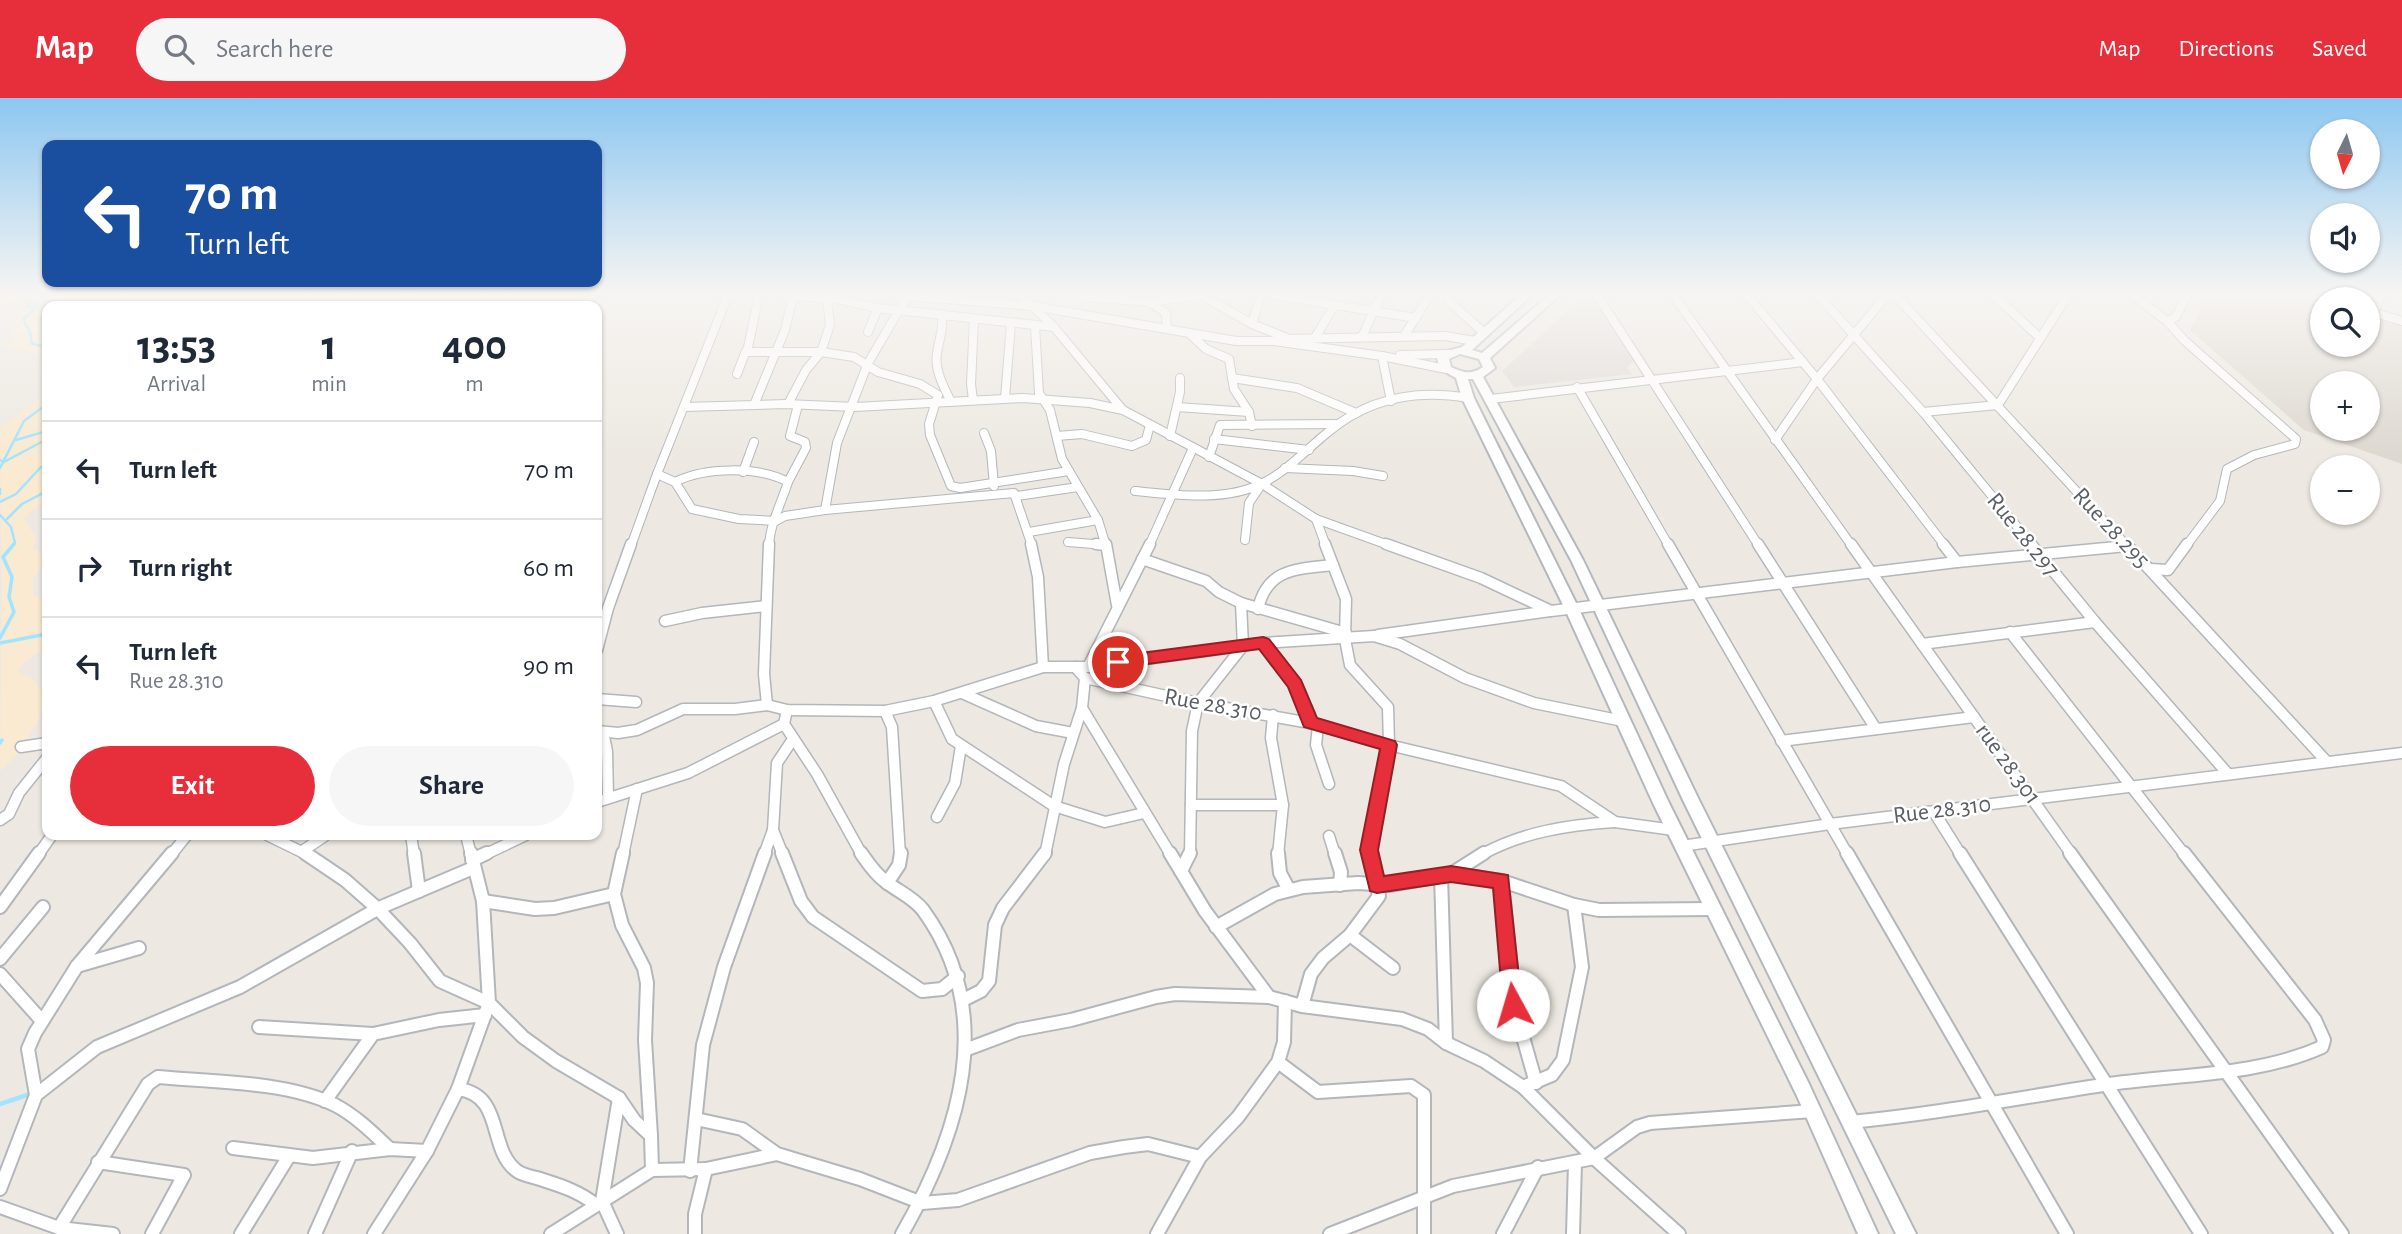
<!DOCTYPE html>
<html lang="en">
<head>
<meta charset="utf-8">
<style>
	body { margin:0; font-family:"Alegreya Sans",sans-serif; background:#f6f6f7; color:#1f2937; height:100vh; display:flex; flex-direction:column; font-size:26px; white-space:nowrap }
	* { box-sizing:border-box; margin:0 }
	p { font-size:23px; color:#747a83 }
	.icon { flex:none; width:38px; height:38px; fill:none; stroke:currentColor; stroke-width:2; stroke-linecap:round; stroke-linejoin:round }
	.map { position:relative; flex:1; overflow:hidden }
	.details { position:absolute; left:42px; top:203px; width:560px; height:539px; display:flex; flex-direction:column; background:#fff; border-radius:14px; box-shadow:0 2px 5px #0004 }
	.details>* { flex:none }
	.banner { position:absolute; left:42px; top:42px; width:560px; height:147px; border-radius:14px; box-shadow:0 2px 5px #0004; background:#1a4fa0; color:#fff; overflow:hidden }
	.needle { width:46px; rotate:185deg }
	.fabs { position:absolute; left:2310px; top:21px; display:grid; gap:14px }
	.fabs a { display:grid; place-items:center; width:70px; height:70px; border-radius:50%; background:#fff; box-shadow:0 2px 5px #0004; font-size:35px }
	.pin { position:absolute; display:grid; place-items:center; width:60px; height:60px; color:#fff; margin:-30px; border:4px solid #fff; border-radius:50%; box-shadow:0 2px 7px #0007 }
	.me { position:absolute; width:77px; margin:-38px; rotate:354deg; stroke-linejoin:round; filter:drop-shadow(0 0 5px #0008) }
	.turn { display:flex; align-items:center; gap:24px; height:147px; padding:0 28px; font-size:32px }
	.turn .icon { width:91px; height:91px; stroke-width:2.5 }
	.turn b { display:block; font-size:49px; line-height:60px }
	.eta { display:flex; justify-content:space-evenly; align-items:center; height:119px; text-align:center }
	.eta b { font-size:42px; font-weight:700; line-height:49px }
	.cta { display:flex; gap:14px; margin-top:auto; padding:14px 28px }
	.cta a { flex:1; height:80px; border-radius:42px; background:#e62f3b; color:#fff; font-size:28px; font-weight:700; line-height:80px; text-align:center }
	.cta a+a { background:#f6f6f7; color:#1f2937 }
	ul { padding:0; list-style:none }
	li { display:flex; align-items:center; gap:21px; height:98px; padding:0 28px; border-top:2px solid #e0e1e3 }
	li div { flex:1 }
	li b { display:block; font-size:26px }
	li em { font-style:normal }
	header { display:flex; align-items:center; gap:42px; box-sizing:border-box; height:98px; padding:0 35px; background:#e62f3b; color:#fff }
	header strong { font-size:33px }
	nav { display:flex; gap:38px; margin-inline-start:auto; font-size:24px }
	.search { width:490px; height:63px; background:#f6f6f7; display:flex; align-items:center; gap:18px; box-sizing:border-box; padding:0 24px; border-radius:38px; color:#747a83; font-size:26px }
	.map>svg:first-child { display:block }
	.industrial { fill:#dfdbd7 }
	.education { fill:#ddd8d0; fill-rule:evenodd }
	.sand { fill:#f9ead1 }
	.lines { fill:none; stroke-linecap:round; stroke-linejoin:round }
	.stream-far2 { stroke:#a2e3fe; stroke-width:2.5 }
	.stream-far1 { stroke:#a2e3fe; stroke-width:3.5 }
	.stream { stroke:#a2e3fe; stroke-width:4.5 }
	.minor-far2-casing { stroke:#b3b6ba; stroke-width:10 }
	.minor-far1-casing { stroke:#b3b6ba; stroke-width:13 }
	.minor-casing { stroke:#b3b6ba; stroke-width:16 }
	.secondary-casing { stroke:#b4b8bd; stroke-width:4 }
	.minor-far2 { stroke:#fff; stroke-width:8 }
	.minor-far1 { stroke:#fff; stroke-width:10 }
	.minor { stroke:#fff; stroke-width:12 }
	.secondary { fill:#fff; fill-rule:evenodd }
	.route { fill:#e62f3b; stroke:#961f26; stroke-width:2 }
	.labels { text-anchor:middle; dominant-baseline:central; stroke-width:5; stroke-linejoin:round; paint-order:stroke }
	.street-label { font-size:24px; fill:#5b5f63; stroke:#fff }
</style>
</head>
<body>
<header>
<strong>Map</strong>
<div class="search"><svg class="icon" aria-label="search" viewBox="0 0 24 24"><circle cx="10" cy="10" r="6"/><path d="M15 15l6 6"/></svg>Search here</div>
<nav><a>Map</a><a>Directions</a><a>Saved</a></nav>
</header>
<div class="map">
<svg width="2402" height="1136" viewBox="0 0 2402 1136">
	<rect width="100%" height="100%" fill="#ede9e2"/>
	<polygon class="industrial" points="1585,197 1593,197 1635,261 1627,270 1632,276 1514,289 1502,273"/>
	<path class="education" d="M2208,197H2306L2322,201V247H2368V215L2402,226V366L2304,332L2190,232ZM2322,285H2368V331H2322Z"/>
	<g class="sand">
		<polygon points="0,197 73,197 58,208 47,208 47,257 7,249 6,245 13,242 12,235 22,212 18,212 19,208 0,208 0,203 8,199"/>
		<polygon points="47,296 47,350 38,352 37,355 47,355 47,376 42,385 47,386 47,403 38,407 24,420 36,440 33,451 46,458 33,483 34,497 47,503 47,549 24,564 19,572 22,577 31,579 42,593 47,593 47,608 17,657 0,673 2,507 0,329"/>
	</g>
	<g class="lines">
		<g class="stream-far2">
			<polyline points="18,197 31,202 27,208 34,210"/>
			<polyline points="176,208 205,197"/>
			<polyline points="47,249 32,246 30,234 23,221 51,197"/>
			<polyline points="16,342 47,333"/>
			<polyline points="0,362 4,364 47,341"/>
			<polyline points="0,370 24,323 47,306"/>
			<polyline points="0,391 0,396"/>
			<polyline points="0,404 16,396 41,369"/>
			<polyline points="0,417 11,429 15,445 12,448"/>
			<polyline points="7,421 22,406 47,393"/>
		</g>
		<g class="stream-far1">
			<polyline points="0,540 14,514 9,499 12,479 3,459 14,446"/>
			<polyline points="0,545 47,536"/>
			<polyline points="0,645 2,642"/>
		</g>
		<polyline class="stream" points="0,1006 30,996"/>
		<g class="minor-far2-casing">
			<g id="minor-far2">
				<polyline points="728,197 657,376 675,384 692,411 739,421 776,423 785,418 825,412"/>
				<polyline points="759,197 747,254 821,254"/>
				<polyline points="783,197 837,201 878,210 1054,229"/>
				<polyline points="895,197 1033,208 1236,243 1274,243 1382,258 1446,271"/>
				<polyline points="908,197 868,265 837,345 825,412 1014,395 1032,448"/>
				<polyline points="1021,197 1054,229 1122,311"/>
				<polyline points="1201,197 1252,226 1287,240"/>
				<polyline points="1273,197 1416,220"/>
				<polyline points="1447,197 1450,204 1483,234"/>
				<polyline points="1597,197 1759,448"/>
				<polyline points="1673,197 1852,448"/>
				<polyline points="1747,197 1817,281 1945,448"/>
				<polyline points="1818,197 1923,314 2033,448"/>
				<polyline points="1895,197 2127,448"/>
				<polyline points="1994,197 2040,240"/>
				<polyline points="2133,197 2167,223 2176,219 2187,197"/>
				<polyline points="2317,197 2331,201"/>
				<polyline points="1085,199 1149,204 1166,215 1167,231"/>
				<polyline points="827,201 830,227 821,254 854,259 878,274 920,286 938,297 929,326 930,337 951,388 960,390 1069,373"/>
				<polyline points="1150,204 1201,197"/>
				<polyline points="115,208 126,197"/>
				<polyline points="287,208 311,197"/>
				<polyline points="333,208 348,197"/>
				<polyline points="395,208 412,197"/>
				<polyline points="468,208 486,197"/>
				<polyline points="2368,213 2402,223"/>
				<polyline points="2374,215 2381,197"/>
				<path d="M942,216C944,231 939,241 937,255C934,272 944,289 951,304"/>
				<polyline points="2167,223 2185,243 2296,341 2295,346 2254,357 2227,371 2220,403 2186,448"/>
				<polyline points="1252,226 1261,197"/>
				<polyline points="1035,228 1039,295 1050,312 1062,361 1098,422 1106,448"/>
				<polyline points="868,234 878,210"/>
				<polyline points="1189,235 1206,251 1229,261 1234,291 1249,314 1252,328"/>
				<polyline points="1404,238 1430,197"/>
				<polyline points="1362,239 1381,197"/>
				<polyline points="1315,240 1335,206"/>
				<polyline points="1284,241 1445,238 1475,243"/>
				<polyline points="1400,257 1448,256"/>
				<polyline points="1382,258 1391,303"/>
				<polyline points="737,276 746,253"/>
				<polyline points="1232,280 1297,290 1356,315"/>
				<polyline points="1577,289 1669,448"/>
				<polyline points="1005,300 1011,226"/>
				<polyline points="1491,301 1803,264"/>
				<polyline points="973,302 971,286 974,221"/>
				<polyline points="788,306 806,272 821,254"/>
				<polyline points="754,307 785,232 793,198"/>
				<polyline points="684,309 786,306 855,309 1023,300 1090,305 1123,312 1262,386 1316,421 1391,448"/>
				<polyline points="1177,309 1249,314"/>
				<polyline points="1923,314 1998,307 2068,197"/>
				<polyline points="984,335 991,353 994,388"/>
				<polyline points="1057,338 1082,336 1132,348 1146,342 1150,327"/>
				<polyline points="1170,338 1180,294 1180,280"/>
				<polyline points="1214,341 1309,352"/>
				<polyline points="1775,342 1817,281 1887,197"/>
				<polyline points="1209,359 1220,327 1338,326"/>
				<polyline points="1285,370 1353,373 1383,378"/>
				<polyline points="743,374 754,344"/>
				<path d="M675,384C705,369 758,368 788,384C781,406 770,426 769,448"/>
				<polyline points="788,384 806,350 805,344 790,338 798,307"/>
				<path d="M1135,393C1175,397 1226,404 1263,385C1287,373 1306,352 1327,335C1368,300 1416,291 1468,300"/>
				<polyline points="1017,398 1078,389"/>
				<polyline points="1316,421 1326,448"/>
				<polyline points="1029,434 1098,422"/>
				<polyline points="1245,442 1249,405 1261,387"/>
				<polyline points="1068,444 1106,447"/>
				<polyline points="631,448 657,376"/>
				<polyline points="1149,448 1193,350"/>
			</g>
		</g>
		<g class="minor-far1-casing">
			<g id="minor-far1">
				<polyline points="1031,446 1038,479 1043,569"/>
				<polyline points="1096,446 1106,447"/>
				<polyline points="1106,446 1117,507"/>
				<polyline points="1325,446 1346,501 1345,541 1350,567 1388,609 1389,647 1370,757"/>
				<polyline points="1386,446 1481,480 1551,513 1957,464 2127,448"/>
				<polyline points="1668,446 1848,757"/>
				<polyline points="1758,446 1876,631"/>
				<polyline points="1851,446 2072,757"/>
				<polyline points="1943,446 1957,464"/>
				<polyline points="2031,446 2095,524 2228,676"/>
				<polyline points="2126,446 2327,664"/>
				<polyline points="1142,461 1206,483 1219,494 1241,505 1346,535"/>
				<polyline points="2150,471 2168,472 2187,446"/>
				<path d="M1258,511C1267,470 1297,471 1333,467"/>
				<polyline points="665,523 702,515 766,508"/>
				<polyline points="2010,534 2185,757"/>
				<polyline points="1378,537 1550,513"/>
				<polyline points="1263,545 1296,587 1310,625"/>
				<polyline points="1922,546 2095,524"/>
				<polyline points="597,552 608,510 631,446"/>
				<polyline points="1075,569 1085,580 1198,605 1310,625 1389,647 1561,688 1615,724 1674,732"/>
				<polyline points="1088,569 1150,446"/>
				<polyline points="962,595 1036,628 1073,635"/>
				<polyline points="597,601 636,604"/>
				<polyline points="934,603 952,641 1054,708 1105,724 1144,715"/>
				<polyline points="767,607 764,576 769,446"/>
				<polyline points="1082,610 1171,757"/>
				<polyline points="787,612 784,626 817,676 862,757"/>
				<polyline points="885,613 892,629 900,757"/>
				<polyline points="1273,617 1271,640 1283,707 1278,757"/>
				<polyline points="1318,627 1316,647 1329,686"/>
				<polyline points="597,633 618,635 637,632 683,611 735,611 767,607 787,612 885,613 934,603 1043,569 1088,569 1263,545 1374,538 1400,546 1465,580 1534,605 1623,623"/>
				<polyline points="603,634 607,653 608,699"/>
				<polyline points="1781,643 1974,619"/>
				<polyline points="21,649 47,645"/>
				<polyline points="597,704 688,675 784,626"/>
				<polyline points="1191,707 1283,707"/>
				<polyline points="1934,714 1961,757"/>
				<polyline points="937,719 955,685 961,648"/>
				<polyline points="0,722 9,716 19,695 47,660"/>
				<polyline points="773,732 783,757"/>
				<polyline points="267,737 308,757"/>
				<polyline points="411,737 414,757"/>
				<polyline points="466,737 471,757"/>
				<polyline points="1329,738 1335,757"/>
				<polyline points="1682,748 1830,726 2402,655"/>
				<polyline points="304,752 326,737"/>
				<polyline points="38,757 52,737"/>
				<polyline points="171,757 187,737"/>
				<polyline points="484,757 526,737"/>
				<polyline points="623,757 637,691"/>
				<polyline points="764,757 773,732 777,665 793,641"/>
				<polyline points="1045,757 1064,666 1082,610 1085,580"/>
				<polyline points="1190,757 1192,633 1198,605 1243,548 1241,505"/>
				<path d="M1481,757C1522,734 1568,727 1614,724"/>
			</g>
		</g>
		<g class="minor-casing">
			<g id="minor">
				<polyline points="305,755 345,782 378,811 410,845 440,883 489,905 458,991 427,1053 374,1136"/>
				<polyline points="414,755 419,793"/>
				<polyline points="471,755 483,803 489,905 523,939 556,963 619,1000 634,1022 651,1038 652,1072"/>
				<polyline points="623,755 614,796 622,827 644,870 647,885 645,942 651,1038"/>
				<polyline points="782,755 801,803 813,819 922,893 942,891 958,878"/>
				<path d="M861,755C868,765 875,776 885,783C897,793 913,799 923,812C998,915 960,1035 902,1136"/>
				<polyline points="1170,755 1205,813 1269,899 1302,908 1402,921 1428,931 1446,945 1484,963 1523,989 1594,1060 1679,1136"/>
				<polyline points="1278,755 1280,775 1289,792"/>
				<polyline points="1335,755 1341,774 1340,787"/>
				<polyline points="1847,755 2067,1136"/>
				<polyline points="1960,755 2201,1136"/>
				<polyline points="2070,755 2342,1136"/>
				<polyline points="472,762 487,755"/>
				<polyline points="1181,773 1190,755"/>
				<polyline points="1451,776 1484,755"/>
				<polyline points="1441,777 1446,945"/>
				<polyline points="1502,783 1515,911 1536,985"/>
				<polyline points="887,785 899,767 901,755"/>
				<polyline points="483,803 535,811 554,810 614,796"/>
				<polyline points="0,809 39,755"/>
				<polyline points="1216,829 1275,796 1303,789 1358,785 1389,787 1451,776 1502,783 1574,807 1599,812 1713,811"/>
				<polyline points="1350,837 1393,870"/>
				<polyline points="0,861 43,809"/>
				<polyline points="77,868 139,850"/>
				<polyline points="0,876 42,923"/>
				<polyline points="963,902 981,893 989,883 995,827 1003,810 1045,755"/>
				<polyline points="1302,908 1311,876 1323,860 1350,837 1379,798 1370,755"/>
				<polyline points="259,929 373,936"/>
				<polyline points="965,952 1018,932 1071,922 1156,899 1175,896 1269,899"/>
				<polyline points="1278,964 1318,994 1411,988 1424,997 1424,1136"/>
				<polyline points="1523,989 1552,977 1563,962 1582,869 1574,807"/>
				<path d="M458,991C505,997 487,1051 517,1073C524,1078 535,1079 543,1082C562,1088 580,1094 596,1107"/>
				<polyline points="36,997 28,951 35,935 77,868 172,755"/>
				<polyline points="325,1003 373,936 439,922 485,917"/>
				<polyline points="696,1021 742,1031 777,1056 860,1081 922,1105 958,1102 1090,1055 1124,1049 1148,1046 1200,1059"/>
				<path d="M1850,1024C1935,1016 2018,1000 2103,987C2175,976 2255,979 2322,949L2324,942L2315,922L2184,755"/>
				<polyline points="233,1050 313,1060 390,1051 427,1053"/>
				<polyline points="98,1064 184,1077 152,1136"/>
				<polyline points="690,1073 703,947 724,869 765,755"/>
				<polyline points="0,1091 36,997 97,949 240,889 379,810 473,770"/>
				<polyline points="0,1109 59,1130 113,1136"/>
				<path d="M59,1130L148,986L158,979C212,984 285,983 335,1007C356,1018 373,1035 390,1051"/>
				<polyline points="241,1136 289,1058"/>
				<polyline points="315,1136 352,1053"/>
				<polyline points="551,1136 652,1072 706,1071 777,1056"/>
				<polyline points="617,1136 602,1103 619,1000"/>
				<polyline points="695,1136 695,1116 706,1071"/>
				<polyline points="1157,1136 1200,1059 1238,1019 1278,964 1284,944 1285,903"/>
				<polyline points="1330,1136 1453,1088 1594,1060 1637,1029 1650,1025 1813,1013"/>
				<polyline points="1503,1136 1538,1069"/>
				<polyline points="1573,1136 1575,1065"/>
			</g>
		</g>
		<g class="secondary-casing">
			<path id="secondary" d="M1521,197H1532L1472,252L1482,255L1549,197H1560L1490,260L1495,270L1483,279L1583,462L1699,702L1916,1136H1896L1683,702L1571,462L1473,281H1468L1474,300L1578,509L1669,705L1809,986L1878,1136H1858L1797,998L1653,705L1564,509L1462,300L1456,280L1440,271L1437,260L1444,254L1462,249ZM1460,256L1479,261L1483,269C1471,277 1464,275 1451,269L1449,261Z"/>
		</g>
		<use href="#minor-far2" class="minor-far2"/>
		<use href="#minor-far1" class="minor-far1"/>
		<use href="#minor" class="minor"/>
		<use href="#secondary" class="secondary"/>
	</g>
	<linearGradient id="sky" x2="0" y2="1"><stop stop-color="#8cc7f1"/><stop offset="0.55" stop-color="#f7f5f2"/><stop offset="1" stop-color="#f7f5f2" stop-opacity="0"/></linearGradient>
	<rect width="2402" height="356" fill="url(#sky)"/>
	<polygon class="route" points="1263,539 1269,541 1301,582 1317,620 1395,643 1397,647 1378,752 1384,778 1451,768 1508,777 1522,907 1519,914 1513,916 1506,914 1503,907 1493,790 1451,784 1377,795 1370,793 1360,752 1380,651 1304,629 1288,589 1259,551 1118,570 1110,564 1118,558"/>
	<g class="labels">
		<g class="street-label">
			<text transform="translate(2111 430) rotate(47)">Rue 28.295</text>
			<text transform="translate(2023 437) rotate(51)">Rue 28.297</text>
			<text transform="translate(1213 607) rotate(10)">Rue 28.310</text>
			<text transform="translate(2008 666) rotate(54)">rue 28.301</text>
			<text transform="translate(1942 712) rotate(-7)">Rue 28.310</text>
		</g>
	</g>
</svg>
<div class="fabs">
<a><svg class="needle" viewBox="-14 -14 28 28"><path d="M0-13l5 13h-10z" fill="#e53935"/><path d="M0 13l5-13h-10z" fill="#747a83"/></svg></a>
<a><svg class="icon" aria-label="sound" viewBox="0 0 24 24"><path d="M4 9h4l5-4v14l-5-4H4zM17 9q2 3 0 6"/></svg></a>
<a><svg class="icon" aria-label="search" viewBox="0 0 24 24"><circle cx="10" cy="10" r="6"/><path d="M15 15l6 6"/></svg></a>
<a>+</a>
<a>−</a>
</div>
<div class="pin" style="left:1118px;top:564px;background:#d93025"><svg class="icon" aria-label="arrive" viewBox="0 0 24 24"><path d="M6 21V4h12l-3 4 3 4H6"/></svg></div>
<svg class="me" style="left:1513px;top:907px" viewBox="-20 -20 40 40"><circle r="19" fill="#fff"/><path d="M0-13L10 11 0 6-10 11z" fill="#e62f3b"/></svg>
<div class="banner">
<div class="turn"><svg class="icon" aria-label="left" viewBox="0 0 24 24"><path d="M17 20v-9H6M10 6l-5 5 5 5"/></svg><div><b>70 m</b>Turn left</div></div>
</div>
<section class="details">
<div class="eta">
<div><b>13:53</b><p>Arrival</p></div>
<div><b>1</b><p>min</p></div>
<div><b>400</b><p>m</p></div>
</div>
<ul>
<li><svg class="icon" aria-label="left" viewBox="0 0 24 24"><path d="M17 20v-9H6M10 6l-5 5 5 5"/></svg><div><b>Turn left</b></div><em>70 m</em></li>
<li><svg class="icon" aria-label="right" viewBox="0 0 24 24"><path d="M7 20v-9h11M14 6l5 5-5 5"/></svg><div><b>Turn right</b></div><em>60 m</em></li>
<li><svg class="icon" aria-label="left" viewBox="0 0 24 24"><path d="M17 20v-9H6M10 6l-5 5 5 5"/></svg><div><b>Turn left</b><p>Rue 28.310</p></div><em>90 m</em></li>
</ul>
<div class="cta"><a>Exit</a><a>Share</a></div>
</section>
</div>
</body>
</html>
